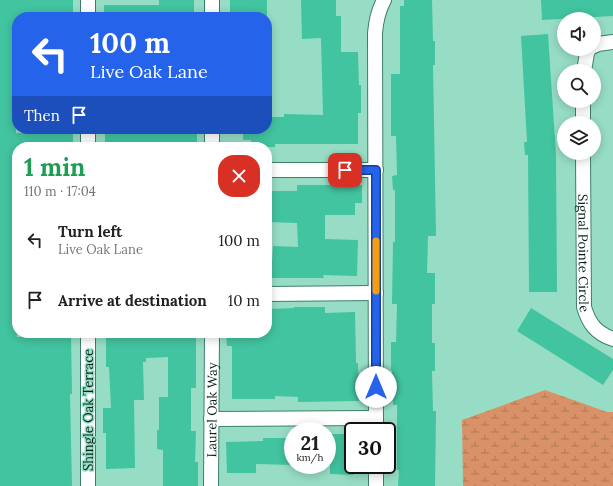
<!DOCTYPE html>
<html lang="en">
<head>
<meta charset="utf-8">
<style>
	body { margin:0; font-family:Lora,serif; background:#f2f2f2; color:#202124; height:100vh; display:flex; flex-direction:column; font-size:15px; white-space:nowrap }
	* { box-sizing:border-box; margin:0 }
	p { font-size:13px; color:#757577 }
	.icon { flex:none; width:22px; height:22px; fill:none; stroke:currentColor; stroke-width:2; stroke-linecap:round; stroke-linejoin:round }
	.map { position:relative; flex:1; overflow:hidden }
	.details { position:absolute; left:12px; top:142px; width:260px; height:196px; display:flex; flex-direction:column; background:#fff; border-radius:16px; box-shadow:0 2px 10px #0003 }
	.details>* { flex:none }
	.banner { position:absolute; left:12px; top:12px; width:260px; height:122px; border-radius:16px; box-shadow:0 2px 10px #0003; background:#2563eb; color:#fff; overflow:hidden }
	.controls { position:absolute; left:557px; top:12px; display:grid; gap:8px }
	.controls a { display:grid; place-items:center; width:44px; height:44px; border-radius:50%; background:#fff; box-shadow:0 2px 10px #0003; font-size:20px }
	.speed { position:absolute; left:284px; top:422px; display:flex; gap:8px; font-size:20px; font-weight:700; text-align:center }
	.speed>* { display:grid; place-content:center; width:52px; height:52px; border-radius:50%; background:#fff; box-shadow:0 2px 10px #0003; line-height:1 }
	.speed small { font-size:10px; font-weight:400 }
	.speed .limit { border:2px solid #111; border-radius:6px; background:#fff; color:#111 }
	.pin { position:absolute; display:grid; place-items:center; width:34px; height:34px; color:#fff; margin:-17px; border-radius:8px; box-shadow:0 2px 6px #0006 }
	.me { position:absolute; width:44px; margin:-22px; rotate:0deg; stroke-linejoin:round; filter:drop-shadow(0 0 3px #0008) }
	.turn { display:flex; align-items:center; gap:14px; height:84px; padding:0 12px; font-size:18px }
	.turn .icon { width:52px; height:52px; stroke-width:2.5 }
	.turn b { display:block; font-size:28px; line-height:34px }
	.then { display:flex; align-items:center; height:38px; padding:0 12px; background:#0003; gap:8px; font-size:15px }
	.round { display:grid; place-items:center; flex:none; width:42px; height:42px; border-radius:16px; background:#f2f2f2 }
	.head { display:flex; align-items:center; justify-content:space-between; height:68px; padding:0 12px }
	h1 { font-size:24px; font-weight:700; line-height:30px; color:#1e9e55 }
	ul { padding:0; list-style:none }
	li { display:flex; align-items:center; gap:12px; height:60px; padding:0 12px }
	li div { flex:1 }
	li b { display:block; font-size:15px }
	li em { font-style:normal }
	.map>svg:first-child { display:block }
	.wetland { fill:url(#wetland-marsh) }
	.building { fill:#42c4a1 }
	.lines { fill:none; stroke-linecap:round; stroke-linejoin:round }
	.minor-casing { stroke:#3c806b; stroke-width:16 }
	.minor { stroke:#fff; stroke-width:14 }
	.route-casing { stroke:#184099; stroke-width:10 }
	.route { stroke:#2563eb; stroke-width:7 }
	.slow { stroke:#f59e0b; stroke-width:7 }
	.labels { text-anchor:middle; dominant-baseline:central; stroke-width:3; stroke-linejoin:round; paint-order:stroke }
	.street-label { font-size:13px; fill:#042119; stroke:#97ddc5 }
</style>
</head>
<body>
<div class="map">
<svg width="613" height="486" viewBox="0 0 613 486">
	<defs>
		<pattern id="wetland-marsh" width="20" height="14" patternUnits="userSpaceOnUse"><rect width="20" height="14" fill="#d99267"/><path d="M1 5h8M5 5V1M11 12h8M15 12V8" fill="none" stroke="#ae7754"/></pattern>
	</defs>
	<rect width="100%" height="100%" fill="#97ddc5"/>
	<polygon class="wetland" points="545,390 607,412 613,412 613,486 463,486 462,420"/>
	<g class="building">
		<polygon points="0,0 73,0 73,17 17,17 17,60 12,60 13,109 16,109 16,133 73,133 73,147 17,147 16,169 17,337 71,336 72,394 70,394 72,486 0,486"/>
		<polygon points="159,0 194,0 194,17 104,17 104,5 159,5"/>
		<rect x="230" y="0" width="37" height="17"/>
		<polygon points="301,0 336,0 336,16 341,16 341,52 358,52 359,85 361,85 361,113 358,113 358,144 275,144 275,147 251,147 251,140 243,140 243,129 267,129 267,117 284,117 284,114 323,115 321,38 302,39"/>
		<polygon points="404,0 432,0 433,41 435,41 435,65 433,65 436,236 428,236 427,273 435,273 435,304 432,304 432,343 435,343 435,371 432,371 433,411 436,411 435,486 398,486 399,470 397,470 397,405 393,405 392,370 391,370 391,342 396,342 397,304 392,304 393,242 395,242 395,190 393,190 392,176 397,175 396,136 391,136 391,74 400,74 400,6 404,6"/>
		<polygon points="541,0 613,0 613,16 542,20"/>
		<polygon points="548,34 556,155 557,292 529,292 528,155 525,155 524,142 527,142 521,36"/>
		<rect x="105" y="129" width="92" height="18"/>
		<polygon points="297,185 362,185 362,203 355,203 355,215 325,215 325,239 358,240 357,276 323,275 324,278 267,278 267,263 272,263 273,246 298,247 297,223 267,222 267,191 297,191"/>
		<polygon points="294,307 325,307 325,313 355,312 356,363 358,363 359,401 298,402 298,397 275,396 275,399 232,399 232,346 227,346 226,333 267,333 267,309 294,308"/>
		<polygon points="531,308 613,359 613,370 603,385 517,331"/>
		<polygon points="106,333 196,333 196,388 191,388 191,431 196,431 195,462 198,462 198,486 163,486 163,450 157,449 157,430 159,430 159,397 168,397 168,357 146,358 146,362 143,362 144,400 134,400 135,468 106,469 106,433 103,433 103,408 111,408 109,367 106,367"/>
		<polygon points="330,434 353,434 353,475 330,474"/>
		<polygon points="263,438 292,438 292,465 256,464 256,473 227,473 226,442 263,441"/>
	</g>
	<g class="lines">
		<g class="minor-casing">
			<g id="minor">
				<polyline points="88,0 88,17"/>
				<polyline points="212,17 212,0"/>
				<polyline points="594,46 598,44 613,42"/>
				<polyline points="584,71 587,53 589,49"/>
				<polyline points="583,123 583,101"/>
				<polyline points="88,129 88,147"/>
				<polyline points="212,147 212,129"/>
				<path id="s1" d="M583,153L584,307C589,324 596,333 613,339"/>
				<polyline points="267,170 376,170"/>
				<polyline points="267,294 376,293"/>
				<polyline points="211,419 376,418"/>
				<path d="M376,431L375,33C376,21 378,11 384,0"/>
				<polyline points="88,486 88,333"/>
				<path id="s2" d="M211,486L212,333"/>
				<polyline points="376,486 376,465"/>
			</g>
		</g>
		<use href="#minor" class="minor"/>
	</g>
	<g class="lines">
		<g class="route-casing">
			<polyline id="route" points="345,170 376,170 376,387"/>
		</g>
		<use href="#route" class="route"/>
		<polyline class="slow" points="376,241 376,291"/>
	</g>
	<g class="labels">
		<g class="street-label">
			<text stroke="none"><textPath href="#s1" startOffset="100">Signal Pointe Circle</textPath></text>
			<text stroke="none"><textPath href="#s2" startOffset="76">Laurel Oak Way</textPath></text>
			<text transform="translate(88 410) rotate(-90)">Shingle Oak Terrace</text>
		</g>
	</g>
</svg>
<div class="controls">
<a><svg class="icon" aria-label="sound" viewBox="0 0 24 24"><path d="M4 9h4l5-4v14l-5-4H4zM17 9q2 3 0 6"/></svg></a>
<a><svg class="icon" aria-label="search" viewBox="0 0 24 24"><circle cx="10" cy="10" r="6"/><path d="M15 15l6 6"/></svg></a>
<a><svg class="icon" aria-label="layers" viewBox="0 0 24 24"><path d="M12 4l9 5-9 5-9-5zM3 14l9 5 9-5"/></svg></a>
</div>
<div class="speed"><div>21<small>km/h</small></div><div class="limit">30</div></div>
<div class="pin" style="left:345px;top:170px;background:#d93025"><svg class="icon" aria-label="arrive" viewBox="0 0 24 24"><path d="M6 21V4h12l-3 4 3 4H6"/></svg></div>
<svg class="me" style="left:376px;top:387px" viewBox="-20 -20 40 40"><circle r="19" fill="#fff"/><path d="M0-13L10 11 0 6-10 11z" fill="#2563eb"/></svg>
<div class="banner">
<div class="turn"><svg class="icon" aria-label="left" viewBox="0 0 24 24"><path d="M17 20v-9H6M10 6l-5 5 5 5"/></svg><div><b>100 m</b>Live Oak Lane</div></div>
<div class="then">Then<svg class="icon" aria-label="arrive" viewBox="0 0 24 24"><path d="M6 21V4h12l-3 4 3 4H6"/></svg></div>
</div>
<section class="details">
<div class="head"><div><h1>1 min</h1><p>110 m · 17:04</p></div><a class="round" style="background:#d93025;color:#fff"><svg class="icon" aria-label="close" viewBox="0 0 24 24"><path d="M6 6l12 12M18 6L6 18"/></svg></a></div>
<ul>
<li><svg class="icon" aria-label="left" viewBox="0 0 24 24"><path d="M17 20v-9H6M10 6l-5 5 5 5"/></svg><div><b>Turn left</b><p>Live Oak Lane</p></div><em>100 m</em></li>
<li><svg class="icon" aria-label="arrive" viewBox="0 0 24 24"><path d="M6 21V4h12l-3 4 3 4H6"/></svg><div><b>Arrive at destination</b></div><em>10 m</em></li>
</ul>
</section>
</div>
</body>
</html>
